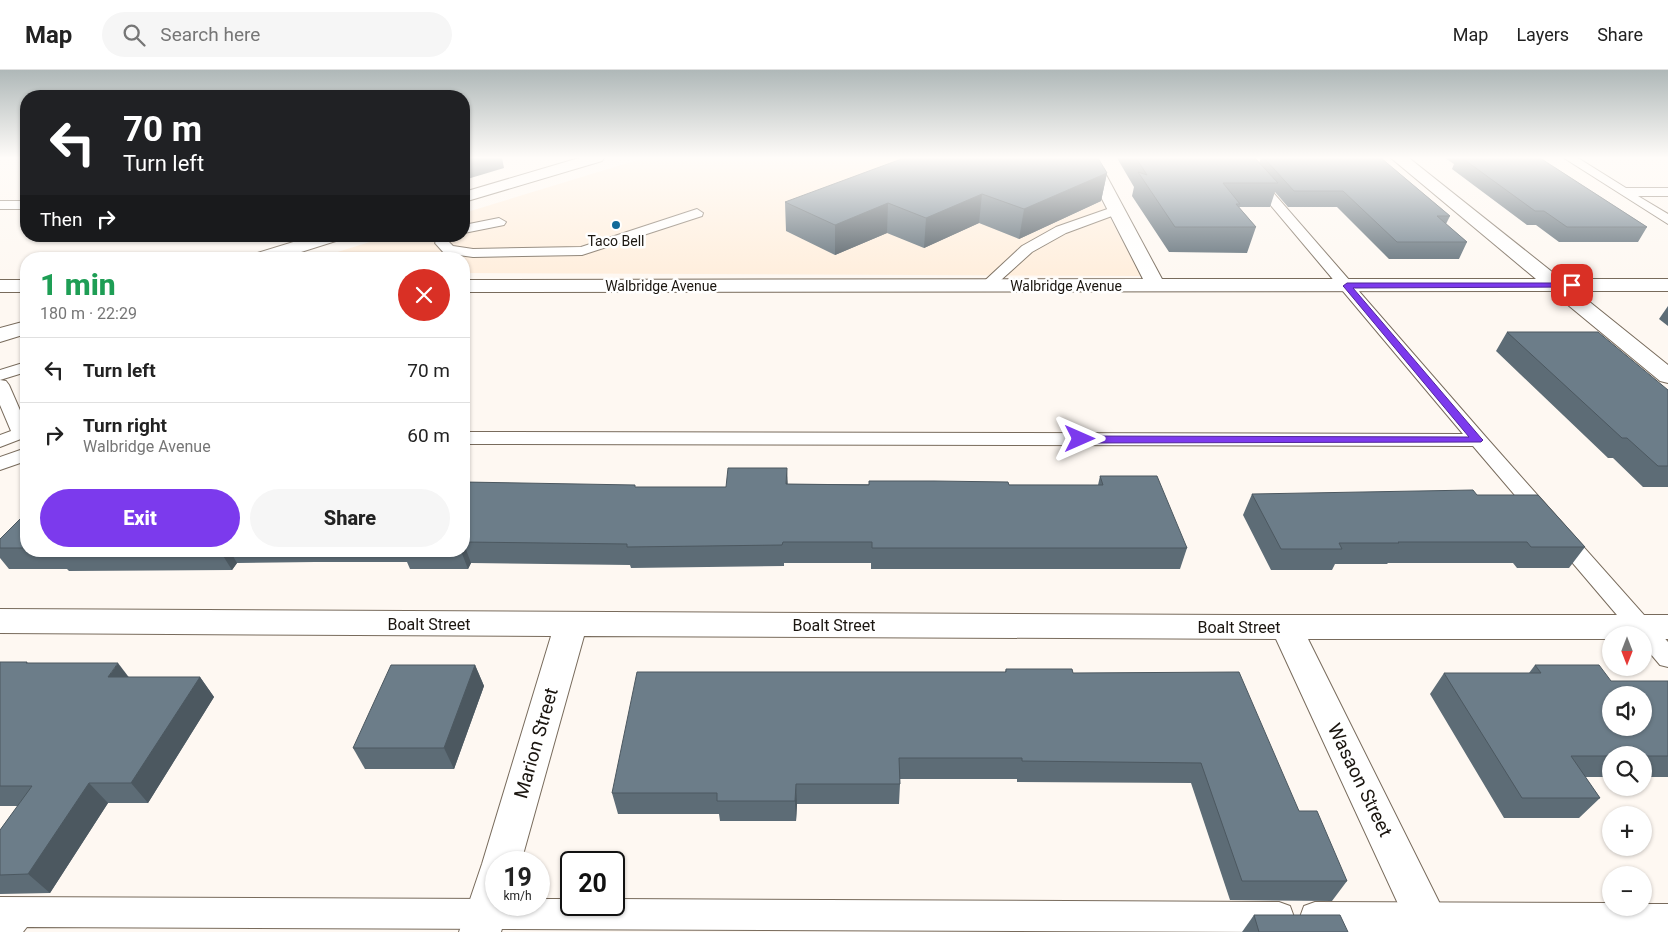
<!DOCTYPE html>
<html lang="en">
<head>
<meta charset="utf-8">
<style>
	body { margin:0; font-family:Roboto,sans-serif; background:#f6f6f6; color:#222; height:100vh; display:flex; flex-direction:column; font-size:19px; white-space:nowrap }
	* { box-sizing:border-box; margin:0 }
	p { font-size:16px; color:#767676 }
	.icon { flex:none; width:28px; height:28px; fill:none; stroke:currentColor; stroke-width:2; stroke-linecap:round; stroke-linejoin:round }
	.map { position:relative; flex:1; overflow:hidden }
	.side { position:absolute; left:20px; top:182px; width:450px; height:305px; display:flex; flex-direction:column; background:#fff; border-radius:20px; box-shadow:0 1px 4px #0004 }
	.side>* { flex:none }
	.hud { position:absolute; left:20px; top:20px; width:450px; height:152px; border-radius:20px; box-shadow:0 1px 4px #0004; background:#202124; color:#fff; overflow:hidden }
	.needle { width:32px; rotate:180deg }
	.controls { position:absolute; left:1602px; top:556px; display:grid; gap:10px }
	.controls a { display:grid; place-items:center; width:50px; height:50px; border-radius:50%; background:#fff; box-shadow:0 1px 4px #0004; font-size:25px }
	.speed { position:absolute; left:485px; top:781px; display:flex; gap:10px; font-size:25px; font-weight:700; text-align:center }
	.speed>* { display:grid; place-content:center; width:65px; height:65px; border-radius:50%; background:#fff; box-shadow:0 1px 4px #0004; line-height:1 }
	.speed small { font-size:12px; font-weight:400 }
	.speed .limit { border:2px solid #111; border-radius:8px; background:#fff; color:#111 }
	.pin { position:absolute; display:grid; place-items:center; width:42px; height:42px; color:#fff; margin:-21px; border-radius:10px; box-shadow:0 2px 8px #0006 }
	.me { position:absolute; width:55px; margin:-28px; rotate:90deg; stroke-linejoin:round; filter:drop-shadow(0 0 4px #0008) }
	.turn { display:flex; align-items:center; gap:18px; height:105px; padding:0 20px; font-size:22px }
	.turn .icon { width:65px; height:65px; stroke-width:2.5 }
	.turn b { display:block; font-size:35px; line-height:42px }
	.then { display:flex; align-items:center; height:48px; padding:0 20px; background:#0003; gap:10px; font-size:19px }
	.round { display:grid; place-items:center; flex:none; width:52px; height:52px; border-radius:26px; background:#f6f6f6 }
	.head { display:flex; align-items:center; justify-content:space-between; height:85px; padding:0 20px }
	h1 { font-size:30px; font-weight:800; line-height:38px; color:#1e9e55 }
	.button { display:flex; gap:10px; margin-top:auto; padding:10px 20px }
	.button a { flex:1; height:58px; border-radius:30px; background:#7c3aed; color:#fff; font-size:20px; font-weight:800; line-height:58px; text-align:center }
	.button a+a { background:#f6f6f6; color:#222 }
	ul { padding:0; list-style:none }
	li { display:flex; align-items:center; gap:15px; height:65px; padding:0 20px; border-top:1px solid #e0e0e0 }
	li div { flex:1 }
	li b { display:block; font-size:19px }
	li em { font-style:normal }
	header { display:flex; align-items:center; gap:30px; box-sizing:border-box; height:70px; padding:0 25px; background:#fff; border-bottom:1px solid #e0e0e0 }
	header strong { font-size:24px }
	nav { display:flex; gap:28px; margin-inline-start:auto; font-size:18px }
	.search { width:350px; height:45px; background:#f6f6f6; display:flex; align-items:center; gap:12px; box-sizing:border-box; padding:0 18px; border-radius:28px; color:#767676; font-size:19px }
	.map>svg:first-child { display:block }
	.built { fill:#ffeedc }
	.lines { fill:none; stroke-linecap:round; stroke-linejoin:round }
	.service-casing { stroke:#786b5c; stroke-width:2 }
	.minor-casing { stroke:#786b5c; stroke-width:2 }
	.tertiary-casing { stroke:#786b5c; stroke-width:2 }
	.service { fill:#fff; fill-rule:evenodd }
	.minor { fill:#fff; fill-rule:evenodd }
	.tertiary { fill:#fff; fill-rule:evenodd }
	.wall { fill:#5d6c76 }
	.shaded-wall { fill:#4c5860 }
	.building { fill:#6c7d89; stroke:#4c5860; fill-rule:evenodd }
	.route { fill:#7c3aed; stroke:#51269a }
	.poi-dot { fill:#116a9a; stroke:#fff; stroke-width:2 }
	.labels { text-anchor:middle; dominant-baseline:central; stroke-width:5; stroke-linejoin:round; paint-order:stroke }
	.far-poi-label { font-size:14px; fill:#1b1610; stroke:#fff }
	.far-street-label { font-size:14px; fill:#1b1610; stroke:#fff }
	.street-label { font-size:16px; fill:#1b1610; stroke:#fff }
	.near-street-label { font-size:19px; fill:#1b1610; stroke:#fff }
</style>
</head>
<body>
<header>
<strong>Map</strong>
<div class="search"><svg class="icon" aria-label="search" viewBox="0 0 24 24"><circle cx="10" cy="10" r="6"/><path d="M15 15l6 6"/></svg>Search here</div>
<nav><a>Map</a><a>Layers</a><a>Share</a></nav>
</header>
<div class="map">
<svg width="1668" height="862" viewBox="0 0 1668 862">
	<rect width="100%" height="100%" fill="#fef8f2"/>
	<polygon class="built" points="644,88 1078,88 1141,206 464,203 464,189 315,189 389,166 464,166 464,143"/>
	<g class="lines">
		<g class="service-casing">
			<g id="service">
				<polygon points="1231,88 1243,88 1485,366 1668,572 1668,597 1660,595 1644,576 1644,565 1634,565 1473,376 464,374 464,362 1463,364"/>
				<polygon points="1564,88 1578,88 1626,118 1668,118 1668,126 1638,126 1668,144 1668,154"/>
				<rect x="0" y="131" width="26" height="8"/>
				<polygon points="1116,136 1120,137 1122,140 1120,143 1066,163 1032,182 991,219 981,219 979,216 1022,176 1056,157"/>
				<polygon points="697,139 703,143 702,146 582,185 473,187 444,183 435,173 440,166 454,166 449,172 453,176 473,179 581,177"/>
				<polygon points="499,148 506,152 504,155 464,163 464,155"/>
				<polygon points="26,292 26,302 0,310 6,311 9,315 26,354 26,367 0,377 0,365 11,361 0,335 0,300"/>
				<polygon points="26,378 26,391 0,400 0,387"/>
				<polygon points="0,827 496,829 496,835 539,835 539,829 571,829 571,835 614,835 614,829 1279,832 1290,836 1294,847 1290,858 1279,862 27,857 23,862 0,862"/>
				<polygon points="1315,832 1611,833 1611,838 1644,838 1644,834 1668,834 1668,862 1315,862 1304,858 1300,847 1304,836"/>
			</g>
		</g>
		<g class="minor-casing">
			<g id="minor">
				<polygon points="1081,88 1097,88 1162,209 1536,209 1391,88 1409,88 1561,209 1668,209 1668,221 1576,221 1668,295 1668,313 1660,311 1551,221 464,222 464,210 1143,209"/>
				<rect x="0" y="210" width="26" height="12"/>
				<polygon points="0,539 1236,545 1668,545 1668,569 1644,569 1644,565 1611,565 1611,569 1308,569 1454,862 1411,862 1276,569 584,566 521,792 496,792 496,835 509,835 501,862 459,862 482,794 551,566 0,563"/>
			</g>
		</g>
		<g class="tertiary-casing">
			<g id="tertiary">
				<polygon points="579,88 604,88 602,91 464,132 464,122"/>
				<polygon points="313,166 342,166 339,170 279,189 249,189 251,185"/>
				<polygon points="26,251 26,264 0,272 0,258"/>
			</g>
		</g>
		<use href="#service" class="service"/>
		<use href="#minor" class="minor"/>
		<use href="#tertiary" class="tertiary"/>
	</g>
	<g class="wall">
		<polygon points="1117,88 1255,88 1259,93 1261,88 1381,88 1450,146 1446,154 1467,172 1459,189 1389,189 1337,137 1288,137 1275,122 1270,137 1239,137 1256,157 1247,183 1169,182 1132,126 1134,117"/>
		<polygon points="1445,88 1540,88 1647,157 1638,172 1559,172 1536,155 1527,155 1452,99 1454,94"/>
		<polygon points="1107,103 1101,131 1019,169 979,153 924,178 887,163 835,185 786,161 785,132"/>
		<polygon points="1668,236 1668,256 1659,249"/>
		<polygon points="1507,262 1668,320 1668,417 1643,417 1613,388 1608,388 1496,281"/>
		<polygon points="1100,406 1187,478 1180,499 871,499 871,493 784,493 784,496 631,498 630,495 471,493 468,499 410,499 407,492 315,492 237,493 232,500 69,501 67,499 9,499 0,488 0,469 26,443 26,481 464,481 464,412 636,417 726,417 788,414 1098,415"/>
		<polygon points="1252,424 1477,425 1585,477 1569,498 1517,498 1513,493 1388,493 1387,494 1335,494 1332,500 1271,500 1243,445"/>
		<polygon points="0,592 27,592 28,593 129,607 200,607 214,627 148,733 108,733 50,823 0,824 0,760 18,736 0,736"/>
		<polygon points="475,595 484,616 454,699 365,699 353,678"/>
		<polygon points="1535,595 1611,611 1668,611 1668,707 1644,707 1644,685 1611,685 1611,707 1585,707 1600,728 1579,748 1504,748 1430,624 1444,603 1529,603"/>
		<polygon points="1006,599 1073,603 1299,741 1347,811 1332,831 1230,830 1191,713 1017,712 1017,709 900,709 900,714 899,734 797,734 796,751 720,751 719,744 618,744 612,723 1005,602"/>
		<polygon points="1254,845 1348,862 1242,862"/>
	</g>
	<g class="shaded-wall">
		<polygon points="464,88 502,88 504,98 464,110"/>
		<polygon points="1107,103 1101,131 1019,169 1024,139"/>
		<polygon points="982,124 979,153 924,178 926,148"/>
		<polygon points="888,133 887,163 835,185 835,155"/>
		<polygon points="787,398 788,419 786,414"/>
		<polygon points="464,474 471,493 468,499 461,481 464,481"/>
		<polygon points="220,481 230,481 237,493 232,500"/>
		<polygon points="118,593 134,614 108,607"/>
		<polygon points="475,595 484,616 454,699 444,678"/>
		<polygon points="200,607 214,627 148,733 131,713"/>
		<polygon points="89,713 108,733 50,823 28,804"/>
		<polygon points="796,714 797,734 796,751 795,731"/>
	</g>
	<g class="building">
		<polygon points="904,88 1098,88 1107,103 1024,139 982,124 926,148 888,133 835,155 785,132"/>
		<polygon points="1136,88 1255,88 1278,113 1223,113 1240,134 1236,134 1256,157 1175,157 1138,102 1147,105"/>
		<polygon points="1264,88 1381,88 1450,146 1437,146 1467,172 1397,172 1343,121 1294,121"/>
		<polygon points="1462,88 1540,88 1647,157 1567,157 1544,141 1535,141"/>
		<polygon points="1507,262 1598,262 1668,320 1668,396 1658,396 1627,368 1622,368"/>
		<polygon points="728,398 787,398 786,414 869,415 869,411 934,411 1008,412 1009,415 1103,415 1100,406 1157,406 1187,478 872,478 872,472 783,472 782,475 627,477 627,474 464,472 464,412 635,415 635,417 726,417"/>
		<polygon points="1473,420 1477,425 1538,425 1585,477 1531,477 1527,472 1398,472 1399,473 1339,473 1342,479 1281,479 1252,424"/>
		<polygon points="26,443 26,478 0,478 0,469"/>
		<polygon points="0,592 27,592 26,593 118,593 108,607 200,607 131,713 89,713 28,804 0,805 0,760 32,716 0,716"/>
		<polygon points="391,595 475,595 444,678 353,678"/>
		<path d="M1535,595H1599L1611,611H1668V686H1644V685H1611V686H1571L1600,728H1522L1444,603H1541ZM1611,625H1644V658H1611Z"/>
		<polygon points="1006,599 1072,599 1073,603 1239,602 1299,741 1317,741 1347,811 1242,811 1201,693 1022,691 1022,688 899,688 900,714 796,714 795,731 717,731 717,723 612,723 637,602 1006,602"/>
		<polygon points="1254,845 1340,845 1348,862 1259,862"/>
	</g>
	<linearGradient id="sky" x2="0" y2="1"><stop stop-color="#afb8b8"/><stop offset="0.42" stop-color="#fffcf9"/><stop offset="1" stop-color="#fffcf9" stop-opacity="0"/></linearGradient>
	<rect width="1668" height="209" fill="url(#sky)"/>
	<polygon class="route" points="1347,213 1572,213 1576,215 1572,217 1353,218 1481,368 1483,370 1481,372 1080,373 1075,369 1080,366 1469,367 1344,217 1343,216"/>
	<circle class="poi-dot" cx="616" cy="155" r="5"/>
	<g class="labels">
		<g class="far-poi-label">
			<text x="616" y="171">Taco Bell</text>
		</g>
		<g class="far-street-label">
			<text x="661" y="216">Walbridge Avenue</text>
			<text x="1066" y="216">Walbridge Avenue</text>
		</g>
		<g class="street-label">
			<text x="429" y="554">Boalt Street</text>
			<text x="834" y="555">Boalt Street</text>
			<text x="1239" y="557">Boalt Street</text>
		</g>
		<g class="near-street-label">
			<text transform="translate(536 673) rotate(-74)">Marion Street</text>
			<text transform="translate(1360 710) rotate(64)">Wasaon Street</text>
		</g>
	</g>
</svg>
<div class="controls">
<a><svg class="needle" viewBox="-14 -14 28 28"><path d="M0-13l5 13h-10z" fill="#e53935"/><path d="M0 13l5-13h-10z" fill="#767676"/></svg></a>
<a><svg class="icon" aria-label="sound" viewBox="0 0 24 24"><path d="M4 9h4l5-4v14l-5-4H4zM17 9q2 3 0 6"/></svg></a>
<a><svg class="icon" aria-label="search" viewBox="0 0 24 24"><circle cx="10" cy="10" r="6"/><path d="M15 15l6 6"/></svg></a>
<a>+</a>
<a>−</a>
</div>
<div class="speed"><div>19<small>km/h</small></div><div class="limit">20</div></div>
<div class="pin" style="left:1572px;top:215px;background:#d93025"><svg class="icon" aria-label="arrive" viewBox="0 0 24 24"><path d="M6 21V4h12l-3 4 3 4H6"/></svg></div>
<svg class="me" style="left:1080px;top:369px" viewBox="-20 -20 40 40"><path d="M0-17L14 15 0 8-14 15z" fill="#7c3aed" stroke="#fff" stroke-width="4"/></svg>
<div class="hud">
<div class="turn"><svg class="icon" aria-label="left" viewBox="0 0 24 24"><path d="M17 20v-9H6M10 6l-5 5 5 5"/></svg><div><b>70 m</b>Turn left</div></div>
<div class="then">Then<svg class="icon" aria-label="right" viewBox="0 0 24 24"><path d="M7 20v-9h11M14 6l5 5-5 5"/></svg></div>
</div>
<section class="side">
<div class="head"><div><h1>1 min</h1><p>180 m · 22:29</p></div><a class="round" style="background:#d93025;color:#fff"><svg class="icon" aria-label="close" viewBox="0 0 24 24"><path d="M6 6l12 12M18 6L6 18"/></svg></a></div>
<ul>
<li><svg class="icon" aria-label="left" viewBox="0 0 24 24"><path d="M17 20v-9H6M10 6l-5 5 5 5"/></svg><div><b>Turn left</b></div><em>70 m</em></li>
<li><svg class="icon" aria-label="right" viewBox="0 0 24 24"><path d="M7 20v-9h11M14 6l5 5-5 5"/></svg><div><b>Turn right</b><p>Walbridge Avenue</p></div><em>60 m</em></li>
</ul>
<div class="button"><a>Exit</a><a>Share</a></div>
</section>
</div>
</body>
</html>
